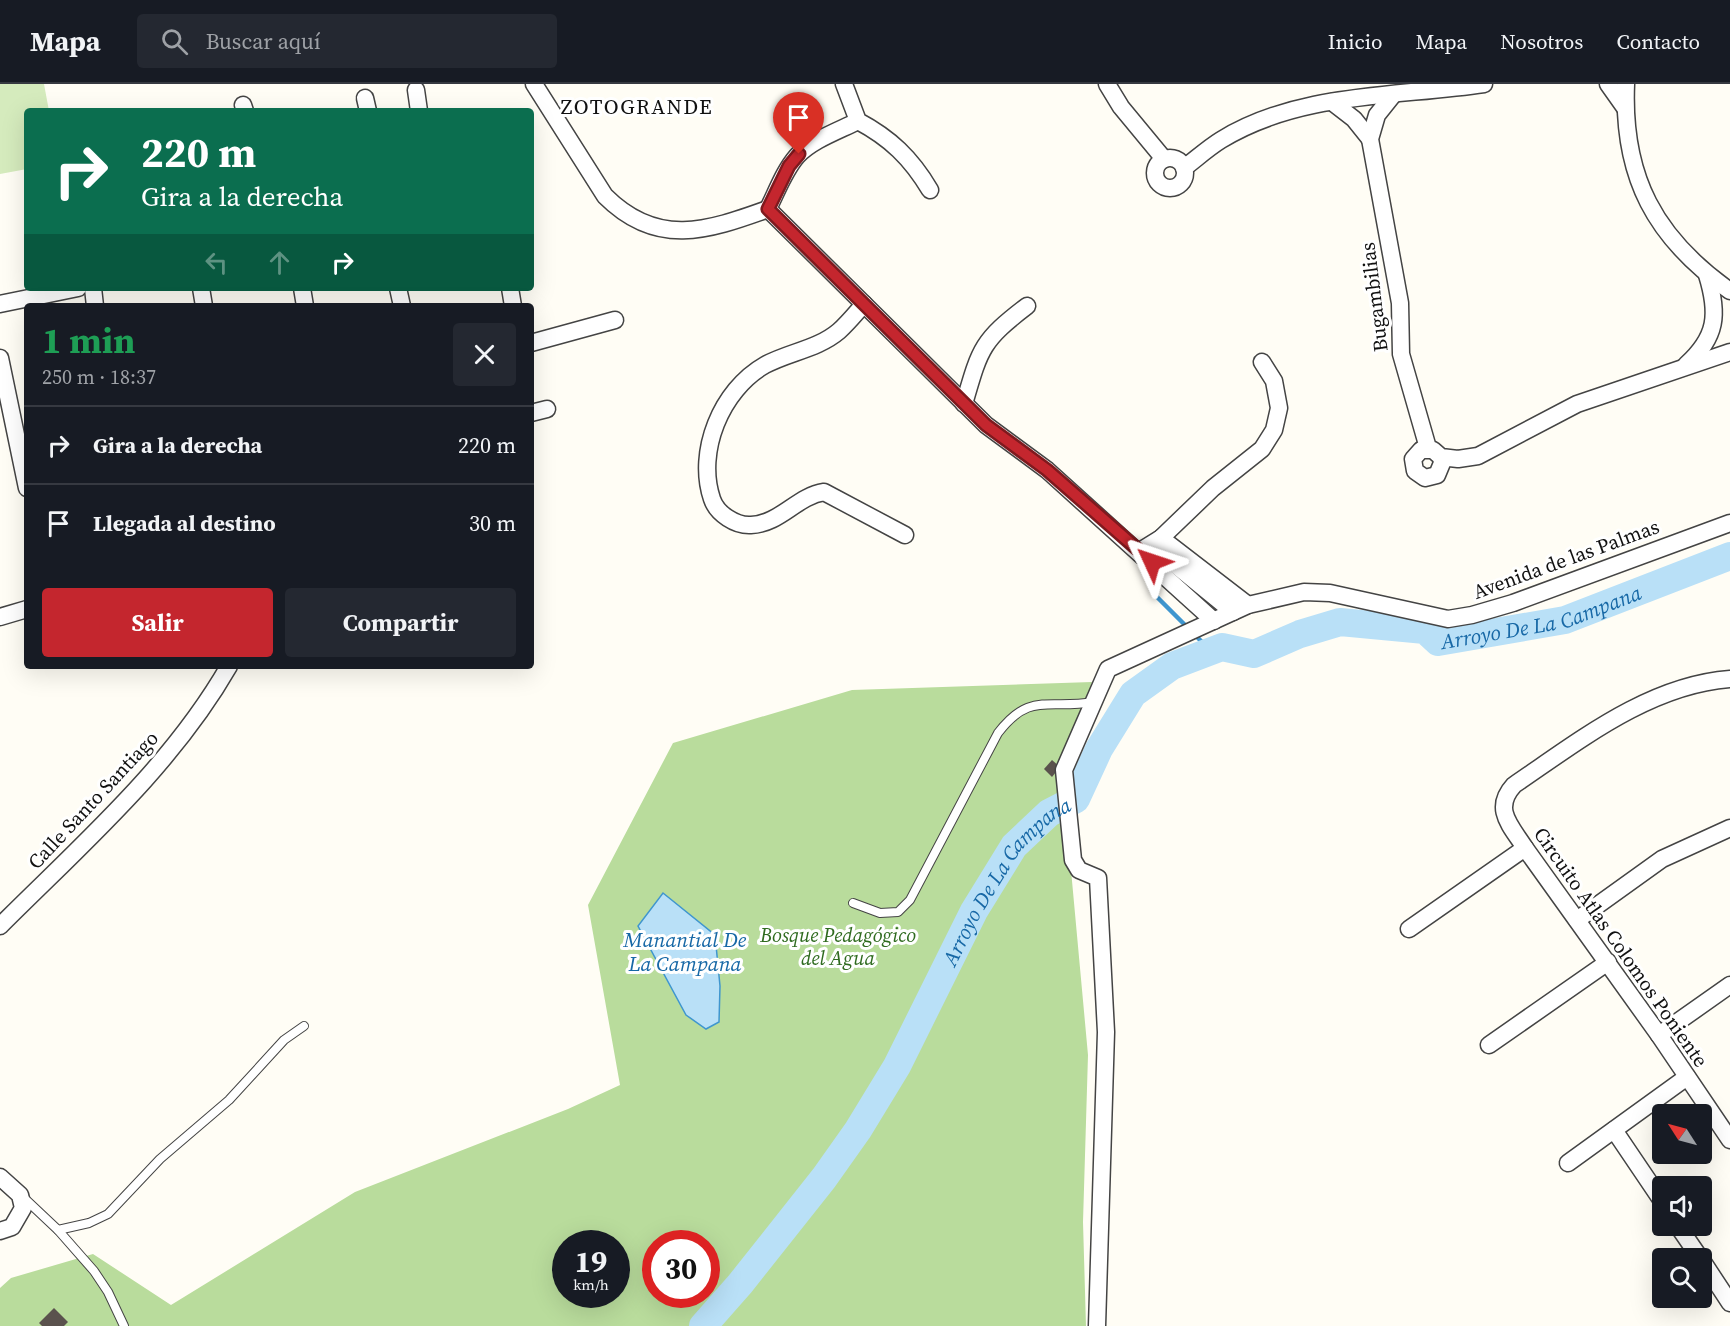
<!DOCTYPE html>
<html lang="es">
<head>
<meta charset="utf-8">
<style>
	body { margin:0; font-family:"Source Serif 4",serif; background:#242831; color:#f1f3f6; height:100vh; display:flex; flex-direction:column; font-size:22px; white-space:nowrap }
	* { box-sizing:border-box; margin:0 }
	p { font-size:20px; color:#9ea1a6 }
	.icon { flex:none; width:33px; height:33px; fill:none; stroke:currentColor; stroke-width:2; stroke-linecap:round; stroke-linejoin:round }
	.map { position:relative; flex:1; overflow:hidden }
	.panel { position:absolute; left:24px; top:219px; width:510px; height:366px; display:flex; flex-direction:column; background:#171b24; border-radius:6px; box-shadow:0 6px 24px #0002 }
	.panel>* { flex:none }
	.top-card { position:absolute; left:24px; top:24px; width:510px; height:183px; border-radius:6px; box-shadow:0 6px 24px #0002; background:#0b6e4f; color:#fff; overflow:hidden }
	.needle { width:39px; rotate:306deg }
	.controls { position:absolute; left:1652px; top:1020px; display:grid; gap:12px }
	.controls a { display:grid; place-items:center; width:60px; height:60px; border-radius:6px; background:#171b24; box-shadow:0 6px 24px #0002; font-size:30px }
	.speed { position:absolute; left:552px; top:1146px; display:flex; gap:12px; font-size:30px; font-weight:700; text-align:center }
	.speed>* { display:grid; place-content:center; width:78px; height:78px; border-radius:50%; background:#171b24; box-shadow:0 6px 24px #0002; line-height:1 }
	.speed small { font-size:15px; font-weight:400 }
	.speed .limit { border:9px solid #d22; background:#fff; color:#111 }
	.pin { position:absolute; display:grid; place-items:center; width:51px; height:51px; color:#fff; margin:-62px -26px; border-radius:50% 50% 50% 0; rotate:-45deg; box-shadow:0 0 6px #0007 }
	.pin .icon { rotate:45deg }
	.me { position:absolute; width:66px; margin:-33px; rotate:312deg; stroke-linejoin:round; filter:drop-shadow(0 0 4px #0008) }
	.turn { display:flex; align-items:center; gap:21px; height:126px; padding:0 18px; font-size:27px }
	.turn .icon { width:78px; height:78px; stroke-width:2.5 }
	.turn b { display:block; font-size:42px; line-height:51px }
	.lanes { display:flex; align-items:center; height:57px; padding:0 18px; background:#0003; justify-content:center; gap:30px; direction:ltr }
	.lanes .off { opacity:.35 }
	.round { display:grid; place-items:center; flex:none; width:63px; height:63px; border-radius:6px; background:#242831 }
	.headline { display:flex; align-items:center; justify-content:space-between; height:102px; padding:0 18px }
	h1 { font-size:36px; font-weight:700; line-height:45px; color:#1e9e55 }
	.cta { display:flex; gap:12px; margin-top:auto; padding:12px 18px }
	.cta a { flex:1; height:69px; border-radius:6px; background:#c4262e; color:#fff; font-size:24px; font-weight:700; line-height:69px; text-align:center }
	.cta a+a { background:#242831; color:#f1f3f6 }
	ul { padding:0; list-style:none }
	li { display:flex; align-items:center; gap:18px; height:78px; padding:0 18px; border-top:2px solid #363941 }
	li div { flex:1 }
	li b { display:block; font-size:22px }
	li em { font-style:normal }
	header { display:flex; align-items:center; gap:36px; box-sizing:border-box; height:84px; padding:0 30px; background:#171b24; border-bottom:2px solid #363941 }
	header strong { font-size:28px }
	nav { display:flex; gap:33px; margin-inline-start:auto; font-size:21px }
	.search { width:420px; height:54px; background:#242831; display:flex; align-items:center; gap:15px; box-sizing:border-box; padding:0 21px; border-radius:6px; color:#9ea1a6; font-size:22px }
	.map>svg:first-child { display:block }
	.green { fill:#d5ebbd }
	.forest { fill:#b9dc9c; fill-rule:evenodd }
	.water { fill:#b9e0f7; stroke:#3f96cf; stroke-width:1.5 }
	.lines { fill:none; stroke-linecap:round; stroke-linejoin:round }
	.stream { stroke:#3f96cf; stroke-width:4.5 }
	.river { stroke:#b9e0f7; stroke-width:28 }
	.building { fill:#5a524d }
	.lane-casing { stroke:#444; stroke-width:10 }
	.street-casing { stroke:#444; stroke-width:19 }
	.lane { stroke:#fff; stroke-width:8 }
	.street { stroke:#fff; stroke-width:16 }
	.route-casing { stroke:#7f191e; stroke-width:15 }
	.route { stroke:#c4262e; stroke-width:10 }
	.labels { text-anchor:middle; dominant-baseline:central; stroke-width:6; stroke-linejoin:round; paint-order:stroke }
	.street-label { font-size:20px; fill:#111; stroke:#fff }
	.park-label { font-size:20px; font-style:italic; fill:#2f6b1f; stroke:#fff }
	.neighbourhood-label { font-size:21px; letter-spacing:1.5px; fill:#111; stroke:#fff }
	.water-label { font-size:21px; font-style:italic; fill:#1768a6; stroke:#fff }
</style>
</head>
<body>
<header>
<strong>Mapa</strong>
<div class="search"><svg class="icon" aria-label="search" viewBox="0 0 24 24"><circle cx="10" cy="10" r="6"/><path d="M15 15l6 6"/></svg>Buscar aquí</div>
<nav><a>Inicio</a><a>Mapa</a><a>Nosotros</a><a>Contacto</a></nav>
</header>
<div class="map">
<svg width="1730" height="1242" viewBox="0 0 1730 1242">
	<rect width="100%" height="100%" fill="#fffdf5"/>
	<polygon class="green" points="0,0 44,0 49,27 27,27 27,85 0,90"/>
	<path class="forest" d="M1092,598L1062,688L1088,971L1083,1138L1086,1242H0V1204L11,1194L93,1170L171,1221L355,1108L568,1025L620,1001L588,821L673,659L852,606ZM566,1160H616V1210H566ZM656,1160H706V1210H656Z"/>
	<polygon class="water" points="663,809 715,851 720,902 719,938 706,945 686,931 638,842"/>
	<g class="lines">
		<g class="stream">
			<polyline points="1158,514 1188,544"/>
			<polyline points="1194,550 1211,567"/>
		</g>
		<path class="river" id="s1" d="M703,1242L740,1200L824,1094L858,1046L897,982L974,827L1014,762L1049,729L1076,715L1099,665L1133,610L1172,582L1222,563L1254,570L1300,550L1340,538L1425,546L1438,558L1565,536L1730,472"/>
	</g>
	<g class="building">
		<polygon points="1052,676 1060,683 1052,693 1044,685"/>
		<polygon points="54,1224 68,1238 64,1242 42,1242 39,1239"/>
	</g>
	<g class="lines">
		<g class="lane-casing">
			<g id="lane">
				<path d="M853,819L880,829L898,828L910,816L998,649C1030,607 1048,626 1093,618"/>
				<polyline points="23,1113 58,1146 89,1139 108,1130 160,1075 229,1016 284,956 304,942"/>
				<polyline points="58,1146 94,1187 108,1208 124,1242"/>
			</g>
		</g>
		<g class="street-casing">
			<g id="street">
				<path d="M534,0L605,112C657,164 707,147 768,125L986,341L1047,386L1214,537"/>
				<path d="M844,0L858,37C890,54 911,74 930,106"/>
				<polyline points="1107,0 1121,23 1164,75"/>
				<polyline points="1608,0 1625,24"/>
				<path d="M1626,0C1622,93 1655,154 1730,207"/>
				<polyline points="416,6 419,27"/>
				<polyline points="1393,11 1377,31 1370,55 1400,219 1401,270 1428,364"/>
				<polyline points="365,14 368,27"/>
				<polyline points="1332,18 1354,35 1370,55"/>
				<polyline points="243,21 245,27"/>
				<circle cx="1170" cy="89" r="15"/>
				<path d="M1184,84C1196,75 1208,64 1221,56C1299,8 1396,13 1484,0"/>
				<path d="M768,125C777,107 784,87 797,72C812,56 838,47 858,37"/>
				<polyline points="93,204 95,222"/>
				<polyline points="201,204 204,222"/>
				<polyline points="302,204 305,222"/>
				<polyline points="398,204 402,222"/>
				<polyline points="510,204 513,222"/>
				<polyline points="0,220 78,204"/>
				<path d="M864,220C856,229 848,239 839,247C818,265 789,268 765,281C721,306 696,368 712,415C717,430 736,442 751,441C780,440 797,412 824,408L905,451"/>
				<polyline points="531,259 615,236"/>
				<polyline points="0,274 27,404"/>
				<path d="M1686,281C1717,253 1719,230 1707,191"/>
				<path d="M964,320C980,265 981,257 1027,222"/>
				<polyline points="531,329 547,325"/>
				<polyline points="1441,373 1442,379 1437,391 1425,394 1415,387 1413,375 1421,366 1433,366 1441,373 1458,375 1478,372 1577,320 1730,268"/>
				<polyline points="1161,454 1248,521"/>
				<polyline points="1151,461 1233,528"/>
				<polyline points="1140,467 1161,454 1213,404 1262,365 1274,346 1279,324 1274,297 1262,278"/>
				<polyline points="0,533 27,525"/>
				<path d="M1730,595C1649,601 1579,657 1514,701C1492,725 1511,742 1525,764L1659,951L1730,1056"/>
				<polyline points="1577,836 1662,775 1730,744"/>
				<path d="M0,842C81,761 171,683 229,582"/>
				<polyline points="1409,845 1525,764"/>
				<polyline points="1659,951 1730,901"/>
				<polyline points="1489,961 1608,878"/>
				<polyline points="1614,1046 1662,1117"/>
				<polyline points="1568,1079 1687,993"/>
				<polyline points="0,1093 20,1111 23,1124 12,1143 0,1147"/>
				<polyline points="1678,1142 1700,1174"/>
				<polyline points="1701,1175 1730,1219"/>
				<polyline points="1097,1242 1106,948 1098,794 1079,786 1073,776 1064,686 1108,585 1248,521 1304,508 1330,509 1448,535 1472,531 1513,519 1730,439"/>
			</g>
		</g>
		<use href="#lane" class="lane"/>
		<use href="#street" class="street"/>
	</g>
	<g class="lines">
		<g class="route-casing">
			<polyline id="route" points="799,70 789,82 768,125 986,341 1047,386 1152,478"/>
		</g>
		<use href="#route" class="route"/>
	</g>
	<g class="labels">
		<g class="street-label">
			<text transform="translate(1374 213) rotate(-97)">Bugambilias</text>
			<text transform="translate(1566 475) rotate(-20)">Avenida de las Palmas</text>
			<text transform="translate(93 716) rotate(-47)">Calle Santo Santiago</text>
			<text transform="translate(1621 863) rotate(55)">Circuito Atlas Colomos Poniente</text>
		</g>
		<g class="park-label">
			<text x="838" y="851">Bosque Pedagógico<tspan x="838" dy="23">del Agua</tspan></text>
		</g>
		<g class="neighbourhood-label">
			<text x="637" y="22">ZOTOGRANDE</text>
		</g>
		<g class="water-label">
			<text stroke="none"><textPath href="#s1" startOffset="1208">Arroyo De La Campana</textPath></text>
			<text stroke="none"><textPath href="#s1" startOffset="542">Arroyo De La Campana</textPath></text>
			<text x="685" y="855">Manantial De<tspan x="685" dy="24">La Campana</tspan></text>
		</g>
	</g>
</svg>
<div class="controls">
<a><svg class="needle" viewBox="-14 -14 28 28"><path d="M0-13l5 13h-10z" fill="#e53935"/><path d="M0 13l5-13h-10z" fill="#9ea1a6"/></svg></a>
<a><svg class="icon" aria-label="sound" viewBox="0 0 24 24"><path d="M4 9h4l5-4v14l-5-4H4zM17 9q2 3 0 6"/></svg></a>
<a><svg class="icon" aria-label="search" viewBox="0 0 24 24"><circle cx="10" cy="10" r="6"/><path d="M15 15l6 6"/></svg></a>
</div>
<div class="speed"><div>19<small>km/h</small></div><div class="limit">30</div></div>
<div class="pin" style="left:799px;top:70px;background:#d93025"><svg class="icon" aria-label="arrive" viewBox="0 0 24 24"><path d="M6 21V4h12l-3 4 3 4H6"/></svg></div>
<svg class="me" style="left:1152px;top:478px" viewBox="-20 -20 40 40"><path d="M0-17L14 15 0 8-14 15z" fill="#c4262e" stroke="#fff" stroke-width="4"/></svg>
<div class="top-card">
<div class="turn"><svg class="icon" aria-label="right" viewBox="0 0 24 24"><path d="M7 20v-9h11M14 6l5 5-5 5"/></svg><div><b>220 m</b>Gira a la derecha</div></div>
<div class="lanes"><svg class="icon off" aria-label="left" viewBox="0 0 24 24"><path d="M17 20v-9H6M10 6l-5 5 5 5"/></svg><svg class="icon off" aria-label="ahead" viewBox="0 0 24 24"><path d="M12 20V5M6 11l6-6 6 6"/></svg><svg class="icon" aria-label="right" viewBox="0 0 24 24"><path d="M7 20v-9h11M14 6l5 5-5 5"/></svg></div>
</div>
<section class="panel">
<div class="headline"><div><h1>1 min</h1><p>250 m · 18:37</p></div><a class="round"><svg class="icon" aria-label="close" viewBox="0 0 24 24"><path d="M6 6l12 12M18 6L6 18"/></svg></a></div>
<ul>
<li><svg class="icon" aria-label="right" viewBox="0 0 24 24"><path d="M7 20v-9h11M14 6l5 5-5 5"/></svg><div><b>Gira a la derecha</b></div><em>220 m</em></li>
<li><svg class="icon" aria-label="arrive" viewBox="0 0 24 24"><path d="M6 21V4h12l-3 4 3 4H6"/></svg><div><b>Llegada al destino</b></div><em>30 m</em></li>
</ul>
<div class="cta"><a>Salir</a><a>Compartir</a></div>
</section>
</div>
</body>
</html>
